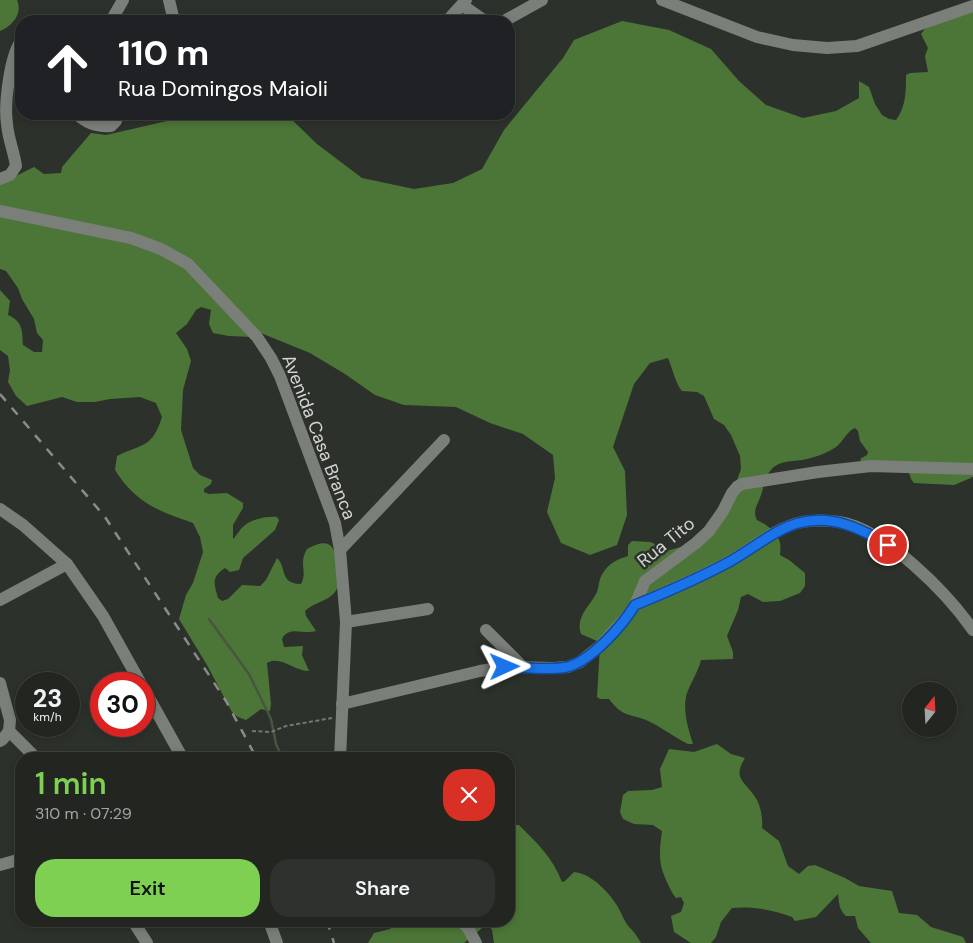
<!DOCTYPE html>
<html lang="en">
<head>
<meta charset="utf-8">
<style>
	body { margin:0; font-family:"DM Sans",sans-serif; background:#2e312d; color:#f1f3f6; height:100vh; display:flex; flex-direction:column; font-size:19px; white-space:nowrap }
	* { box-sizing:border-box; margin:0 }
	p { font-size:16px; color:#a2a5a5 }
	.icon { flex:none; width:28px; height:28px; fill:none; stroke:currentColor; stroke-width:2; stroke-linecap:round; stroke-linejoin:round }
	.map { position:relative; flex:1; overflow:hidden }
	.side { position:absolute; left:15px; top:752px; width:500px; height:175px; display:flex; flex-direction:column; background:#222520; border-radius:20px; box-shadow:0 2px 8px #0003,0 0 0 1px #3f423e }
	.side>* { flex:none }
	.top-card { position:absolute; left:15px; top:15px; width:500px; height:105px; border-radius:20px; box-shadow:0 2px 8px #0003,0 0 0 1px #3f423e; background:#202124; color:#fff; overflow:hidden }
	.needle { width:32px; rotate:18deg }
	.buttons { position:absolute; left:902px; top:682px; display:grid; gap:10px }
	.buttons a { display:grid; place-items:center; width:55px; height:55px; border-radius:50%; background:#222520; box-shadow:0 2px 8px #0003,0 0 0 1px #3f423e; font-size:25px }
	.speed { position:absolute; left:15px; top:672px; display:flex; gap:10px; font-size:25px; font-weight:700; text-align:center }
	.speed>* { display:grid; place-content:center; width:65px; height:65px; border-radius:50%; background:#222520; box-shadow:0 2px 8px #0003,0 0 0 1px #3f423e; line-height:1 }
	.speed small { font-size:12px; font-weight:400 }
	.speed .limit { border:8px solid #d22; background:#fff; color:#111 }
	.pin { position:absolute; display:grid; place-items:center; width:42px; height:42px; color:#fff; margin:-21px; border:2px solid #fff; border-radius:50%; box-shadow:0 1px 5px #0007 }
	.me { position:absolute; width:55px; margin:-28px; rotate:89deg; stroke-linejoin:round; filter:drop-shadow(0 0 4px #0008) }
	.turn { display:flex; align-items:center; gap:18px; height:105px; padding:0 20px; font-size:22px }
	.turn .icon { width:65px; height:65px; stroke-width:2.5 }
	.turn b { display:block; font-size:35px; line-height:42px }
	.round { display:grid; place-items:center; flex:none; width:52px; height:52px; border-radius:20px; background:#2e312d }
	.overview { display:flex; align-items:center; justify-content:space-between; height:85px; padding:0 20px }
	h1 { font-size:30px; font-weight:600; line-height:38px; color:#7ed053 }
	.primary-button { display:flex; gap:10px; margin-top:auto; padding:10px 20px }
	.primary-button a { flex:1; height:58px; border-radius:20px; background:#7ed053; color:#111; font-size:20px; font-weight:600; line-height:58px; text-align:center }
	.primary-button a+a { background:#2e312d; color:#f1f3f6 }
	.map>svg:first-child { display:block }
	.forest { fill:#4c7637 }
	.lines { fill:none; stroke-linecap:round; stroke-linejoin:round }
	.stream { stroke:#475640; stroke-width:2.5 }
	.path { stroke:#747772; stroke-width:2; stroke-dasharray:4 2.5; stroke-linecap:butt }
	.minor { stroke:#7a7f79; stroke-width:12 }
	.rail { stroke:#898c88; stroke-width:2.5; stroke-dasharray:9 9; stroke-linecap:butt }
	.route-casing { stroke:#114b97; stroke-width:12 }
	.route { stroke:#1a73e8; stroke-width:9 }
	.labels { text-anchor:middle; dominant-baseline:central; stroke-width:5; stroke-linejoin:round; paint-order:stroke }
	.street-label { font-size:18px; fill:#d4d6d3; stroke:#2d312b }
</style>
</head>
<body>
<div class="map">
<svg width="973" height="943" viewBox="0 0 973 943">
	<rect width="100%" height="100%" fill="#2d312b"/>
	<g class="forest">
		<path d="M0,0H17C23,14 12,26 0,31Z"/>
		<path d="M973,7V477L954,485L914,483L911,479L907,467L862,463L860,459L867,455L868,452L860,441L858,431L855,428C847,431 843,442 836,447C829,452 816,457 807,459C795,462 780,459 771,470C764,477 764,487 761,495C758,504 752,511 757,520C766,524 778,533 780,543C781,546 780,552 780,555L789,560L805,573V586L800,593L780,601L763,602L748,594L741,597L738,610L727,636L733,652V659L701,660C698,672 691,682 687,693C682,709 688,728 693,744H688C674,737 660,726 646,720C627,713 623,717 609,699H600L597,697L600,646L597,641L581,634C575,616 590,607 597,592C599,586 599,578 603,573C609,563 618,559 628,556V545L632,541L650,542L670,550L684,546L709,531L732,494L741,469L740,456L731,435L724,425L714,419L704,396L697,392L682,391C676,385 672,367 668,358L650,363L634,384L613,447L625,471L627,515L617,545L590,555L561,543L547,512L555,478L553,455L523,434L490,423L456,407L404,405L375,395L345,374L310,353L251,329L252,337L229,336L213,333L209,324L211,310L201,307L196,310L187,324L176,333L187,349L191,361L183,390L181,430L193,468L200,475L212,480L211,484L204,489V492L209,494L227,493L243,503V508L233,525V539C237,535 240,529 244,526C251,519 268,516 277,517L279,520L275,530L243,558L239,570L230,572L225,568C211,577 214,584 218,598L222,601L228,599L242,585L260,586L266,580L277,558C287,567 279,584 301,584C308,571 298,564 307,549C328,537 335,544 338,565C340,574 341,584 335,592C329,601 314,602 305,611L306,616L316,631C304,635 289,625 282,639L284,647L303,646L302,655L309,671C295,672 281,655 267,663L271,704L270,711L261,709L246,720L238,717L232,712L207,665L179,619L186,595L193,583L203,552L200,537L193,523C158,511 136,503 115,470L117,456C144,443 152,448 162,417L156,403L140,397L110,399L95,402H77L62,397L27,406L16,396L8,382L10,370L8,356L0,350V290L10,301L8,315C23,322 22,330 23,345L34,352H42L43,340L37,333L34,319L22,299L18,288L6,271L0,269V181L14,177L34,167L44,174L61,173L62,167L91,133L106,135L167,121L179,114H286L317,144L362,178L414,189L453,183L482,169L504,130L563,58L574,40L622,21L669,30L711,49L739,81L766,105L803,118L836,111L859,98V81L869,87L875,104L882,115L889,119L896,120C906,107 906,91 906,75L910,73L928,72L925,56L928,48L921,34L925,29Z"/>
		<path d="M717,744L731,754L745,758C731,780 747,782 757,800C761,808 763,819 762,828L779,841L788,866L799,874L808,866L815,865L845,878L859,886L892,891L899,913L917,915L931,927L963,937L966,943H871L858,928L855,916H846C839,910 839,903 838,894L816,917L795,921L792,917C773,910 753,906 732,908L721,922L716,937L711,943H691L674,932L671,916L681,912L684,903L681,897L676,898L673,894C659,868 658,860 662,831L653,825L634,824L623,819L620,812L623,795L628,791L652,790L662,787L660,769L669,749L694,752Z"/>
		<path d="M509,825H519C537,843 553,858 562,882L565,881L574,872C590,873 608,891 616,904C621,911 624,922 630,928C635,933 637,936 641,943H494L492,930L488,923L464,943H368L374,933L390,929L397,921H509Z"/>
	</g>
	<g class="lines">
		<polyline class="stream" points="209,619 249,674 271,719 276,744 283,759"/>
		<polyline class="path" points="252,731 271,732 286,726 332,718"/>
		<g class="minor">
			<polyline points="169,0 174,21"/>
			<polyline points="662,0 757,37 793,45 827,48 857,46 973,6"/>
			<polyline points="462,5 482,19 489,21"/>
			<polyline points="111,21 123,0"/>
			<polyline points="230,21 240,21"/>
			<polyline points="447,21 466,0"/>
			<polyline points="504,21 542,0"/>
			<path d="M77,114C86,123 98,127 111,126L116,121V114"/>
			<path d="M0,179L10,175L16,166C14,152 8,138 7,124C4,104 10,56 21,41"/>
			<polyline points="0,211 131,238 161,249 188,264 257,337 271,358 280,376 335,523 340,550 346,622 340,759"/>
			<polyline points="0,509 23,525 67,564 103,616 141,684"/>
			<polyline points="340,550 444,440"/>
			<polyline points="0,600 67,564"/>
			<path d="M635,605C666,592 698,578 728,562C752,549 774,528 802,522C814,520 827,520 839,522C885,529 947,593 973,630"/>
			<polyline points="346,622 428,609"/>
			<polyline points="486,630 523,667"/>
			<polyline points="0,683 10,720 9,731 37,759"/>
			<polyline points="144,689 183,759"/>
			<polyline points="342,704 480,671 505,667 553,668 568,667 580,662 599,647 629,614 635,605 645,581 696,543 709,531 723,511 732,493 737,487 742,484 818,472 871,466 973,469"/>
			<polyline points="0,741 3,739 9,731"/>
			<polyline points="0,865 21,859"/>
			<polyline points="133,921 147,943"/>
			<polyline points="269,921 277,943"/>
			<polyline points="461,921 468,928 476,943"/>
		</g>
		<g class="rail">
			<polyline points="0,394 105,517 226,701 257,759"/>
			<polyline points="327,921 334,943"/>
		</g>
	</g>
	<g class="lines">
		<g class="route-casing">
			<path id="route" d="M505,667C525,667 547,671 567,667C591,661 622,626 635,605C667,592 699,578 729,562C745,553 761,541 777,532C817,509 853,523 888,545"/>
		</g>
		<use href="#route" class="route"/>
	</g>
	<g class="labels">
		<g class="street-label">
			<text transform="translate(319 437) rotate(69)">Avenida Casa Branca</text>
			<text transform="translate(666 542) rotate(-39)">Rua Tito</text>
		</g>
	</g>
</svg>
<div class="buttons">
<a><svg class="needle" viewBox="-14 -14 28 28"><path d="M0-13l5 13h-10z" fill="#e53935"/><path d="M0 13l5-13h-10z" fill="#a2a5a5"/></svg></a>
</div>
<div class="speed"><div>23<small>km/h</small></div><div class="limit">30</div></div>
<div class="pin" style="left:888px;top:545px;background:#d93025"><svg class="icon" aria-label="arrive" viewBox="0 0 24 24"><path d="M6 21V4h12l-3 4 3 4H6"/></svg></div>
<svg class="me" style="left:505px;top:667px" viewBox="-20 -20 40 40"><path d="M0-17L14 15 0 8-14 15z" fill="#1a73e8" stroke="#fff" stroke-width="4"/></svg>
<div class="top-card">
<div class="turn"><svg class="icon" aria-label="ahead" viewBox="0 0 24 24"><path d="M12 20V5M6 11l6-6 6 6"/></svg><div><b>110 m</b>Rua Domingos Maioli</div></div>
</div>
<section class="side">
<div class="overview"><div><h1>1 min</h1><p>310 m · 07:29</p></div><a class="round" style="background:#d93025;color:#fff"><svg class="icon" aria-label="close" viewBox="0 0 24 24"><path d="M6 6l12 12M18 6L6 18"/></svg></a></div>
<div class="primary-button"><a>Exit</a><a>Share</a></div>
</section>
</div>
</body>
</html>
